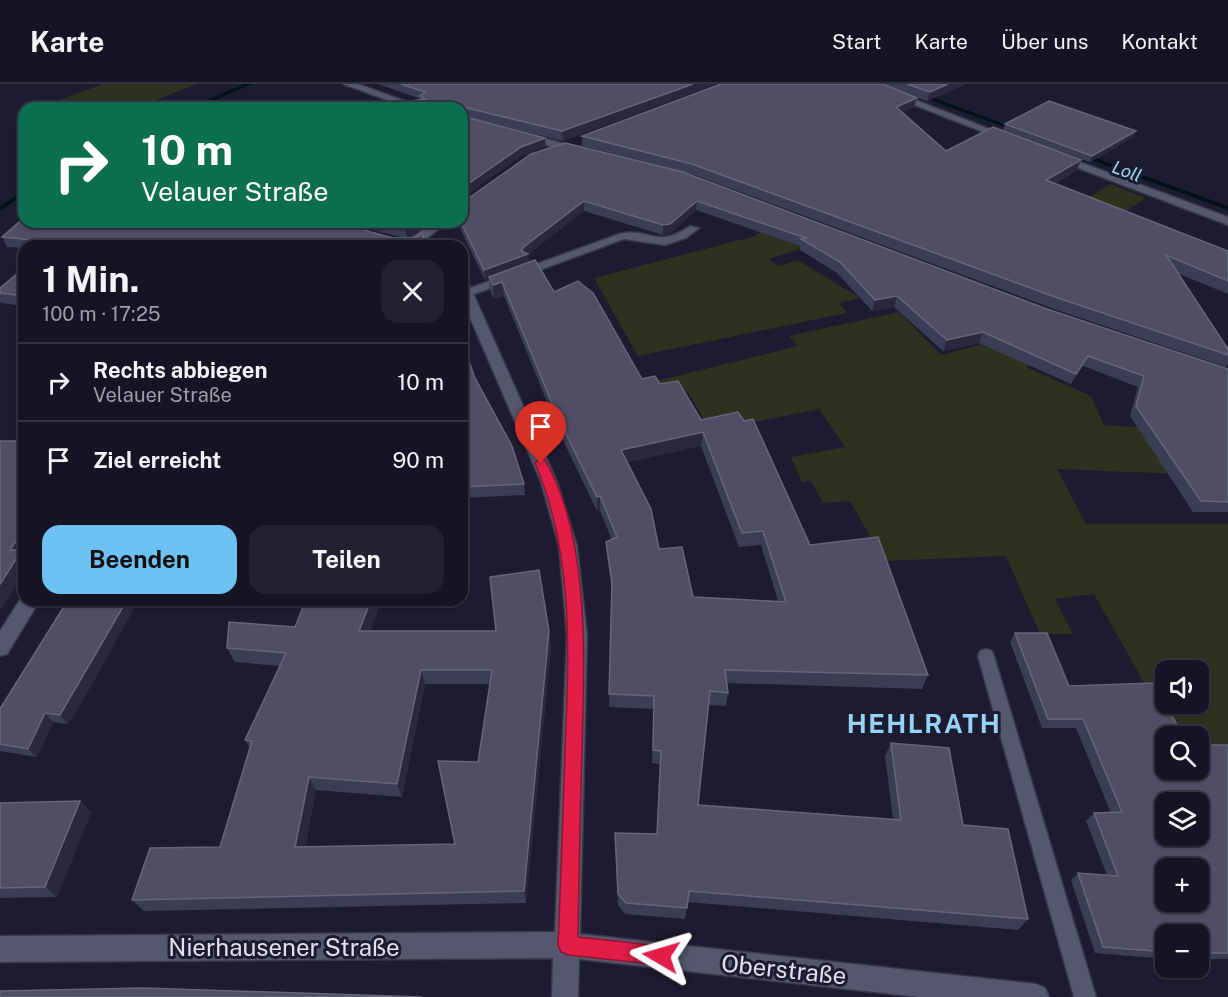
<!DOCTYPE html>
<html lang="de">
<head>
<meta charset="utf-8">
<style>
	body { margin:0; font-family:"Public Sans",sans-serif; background:#222131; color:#f1f3f6; height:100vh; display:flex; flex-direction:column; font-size:22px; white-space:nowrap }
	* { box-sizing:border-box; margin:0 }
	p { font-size:20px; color:#9d9ea6 }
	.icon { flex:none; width:33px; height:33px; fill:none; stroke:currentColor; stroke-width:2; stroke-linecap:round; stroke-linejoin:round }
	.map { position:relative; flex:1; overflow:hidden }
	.drawer { position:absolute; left:18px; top:156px; width:450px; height:366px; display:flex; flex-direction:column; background:#151424; border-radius:18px; box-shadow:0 2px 4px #0004,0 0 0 2px #343341 }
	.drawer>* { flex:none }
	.guide { position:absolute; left:18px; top:18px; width:450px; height:126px; border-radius:18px; box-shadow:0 2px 4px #0004,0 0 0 2px #343341; background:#0b6e4f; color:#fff; overflow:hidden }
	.buttons { position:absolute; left:1155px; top:576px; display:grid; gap:12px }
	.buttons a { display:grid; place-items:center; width:54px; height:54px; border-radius:12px; background:#151424; box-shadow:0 2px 4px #0004,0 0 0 2px #343341; font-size:30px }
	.pin { position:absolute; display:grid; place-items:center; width:51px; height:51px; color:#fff; margin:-62px -26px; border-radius:50% 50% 50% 0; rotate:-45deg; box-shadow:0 0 6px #0007 }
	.pin .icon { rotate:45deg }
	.me { position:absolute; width:66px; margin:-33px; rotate:277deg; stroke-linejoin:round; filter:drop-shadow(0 0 4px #0008) }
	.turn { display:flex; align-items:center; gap:21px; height:126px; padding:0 24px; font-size:27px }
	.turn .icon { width:78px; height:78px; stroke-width:2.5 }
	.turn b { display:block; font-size:42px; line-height:51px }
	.round { display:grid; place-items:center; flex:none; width:63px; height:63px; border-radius:18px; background:#222131 }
	.summary { display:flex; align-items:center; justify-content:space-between; height:102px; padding:0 24px }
	h1 { font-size:36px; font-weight:700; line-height:45px }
	.button { display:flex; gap:12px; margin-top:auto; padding:12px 24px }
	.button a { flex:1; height:69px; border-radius:18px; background:#6dc2f3; color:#111; font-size:24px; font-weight:700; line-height:69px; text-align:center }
	.button a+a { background:#222131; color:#f1f3f6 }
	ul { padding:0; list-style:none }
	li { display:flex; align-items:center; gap:18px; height:78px; padding:0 24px; border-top:2px solid #343341 }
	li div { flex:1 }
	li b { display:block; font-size:22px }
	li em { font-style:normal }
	header { display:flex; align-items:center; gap:36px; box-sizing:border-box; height:84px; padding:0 30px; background:#151424; border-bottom:2px solid #343341 }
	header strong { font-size:28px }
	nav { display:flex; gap:33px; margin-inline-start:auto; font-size:21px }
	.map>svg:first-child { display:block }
	.green { fill:#2d311f; fill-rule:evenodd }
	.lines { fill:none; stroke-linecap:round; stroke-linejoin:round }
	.stream { fill:#001219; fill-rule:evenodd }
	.lane-casing { stroke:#373647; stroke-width:3 }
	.street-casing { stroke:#373647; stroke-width:3 }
	.lane { fill:#56566e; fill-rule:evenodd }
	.street { fill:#56566e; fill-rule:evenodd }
	.wall { fill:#3d3c55; fill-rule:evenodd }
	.shaded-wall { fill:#29283f }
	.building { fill:#4f4e65; stroke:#66657b; stroke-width:1.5; fill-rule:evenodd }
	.route { fill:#e11d48; stroke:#92132f; stroke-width:1.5 }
	.labels { text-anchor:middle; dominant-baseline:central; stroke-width:6; stroke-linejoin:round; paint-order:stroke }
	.far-water-label { font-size:18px; font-style:italic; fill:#98daf1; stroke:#1c1b30 }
	.near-street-label { font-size:24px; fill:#e0e0ef; stroke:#1c1b30 }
	.district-label { font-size:26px; font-weight:bold; letter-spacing:1.5px; fill:#95d2f6; stroke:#1c1b30 }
</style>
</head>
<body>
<header>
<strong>Karte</strong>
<nav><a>Start</a><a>Karte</a><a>Über uns</a><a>Kontakt</a></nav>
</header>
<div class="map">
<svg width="1228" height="913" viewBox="0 0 1228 913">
	<rect width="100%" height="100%" fill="#1c1b30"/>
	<g class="green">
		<polygon points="103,0 197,0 136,24 37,24"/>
		<polygon points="1110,100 1146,114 1083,155 1046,140"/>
		<polygon points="775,137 827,156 769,175 778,182 798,176 860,214 839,219 847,229 638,272 594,194 755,152"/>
		<path d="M899,228L941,271L1001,255L1046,274L1026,283L1091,312L1104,341L1187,346L1228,392L1057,385L1086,440H1228V661L1213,662L1164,634L1094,510L1055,515L1073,550H1040L1006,472L884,477L850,417L823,419L811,397L802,398L791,373L845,363L819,325L711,347L688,308L661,313L652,298L798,262L789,252ZM1166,586H1198V620H1166Z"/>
	</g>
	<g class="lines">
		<g class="stream">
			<polygon points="244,0 252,0 197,24 189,24"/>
			<polygon points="917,9 921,9 1020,46 1015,47 917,11"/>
			<polygon points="1080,70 1084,70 1228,122 1228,126 1080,72"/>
			<polygon points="24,106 24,111 0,127 0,122"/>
		</g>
		<g class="lane-casing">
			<g id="lane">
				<path d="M690,142L699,144L686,154L665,161L624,155L469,212L462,213V207L619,150C653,143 655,166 690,142Z"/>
				<polygon points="986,565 992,567 994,572 1096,913 1074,913 978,572 980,567"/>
			</g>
		</g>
		<g class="street-casing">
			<g id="street">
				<polygon points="343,0 358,0 424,24 409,24"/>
				<polygon points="861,0 875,0 1015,55 1006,57"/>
				<polygon points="523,49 585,65 586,67 581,70 519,54 519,50"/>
				<polygon points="1058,70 1228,133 1228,141 1054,75 1054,71"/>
				<polygon points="434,138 448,138 417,162 404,162 406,158"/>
				<polygon points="462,196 469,200 557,398 577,462 587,551 580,850 1036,900 1045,904 1049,913 919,913 579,875 578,913 552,913 553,874 0,878 0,852 555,848 567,551 559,462 541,398 462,215"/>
				<polygon points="23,511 24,516 40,516 7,570 0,572 0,547"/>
			</g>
		</g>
		<use href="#lane" class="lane"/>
		<use href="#street" class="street"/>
	</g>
	<g class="wall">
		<polygon points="378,0 716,0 563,57 462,32 462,24 402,24 421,15"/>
		<polygon points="721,0 966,0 927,17 901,8 914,23 903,28 946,67 1077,86 1054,100 1228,167 1228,210 1177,189 1228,265 1228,280 1226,283 1054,225 692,90 582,62 582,52"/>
		<polygon points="1005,40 1136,47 1133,53 1090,78 1003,46"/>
		<path d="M565,59L1047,225L1228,285V428H1193L1130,332L1138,303L1083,282L1071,300L979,259L943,267L894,223L872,227L837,189L800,166V162L696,126L669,150L663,151L584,127L528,170L529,178L554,208L642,295L660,300L701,336L810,461L928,591L922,605L727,599L728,609L726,622L709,621L698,721L893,735L885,672L891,659L963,741L1028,835L1018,846L688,818L685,835L625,830L618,821L615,749L657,750L660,680L652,679L653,625L609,623L612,509L607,472L606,458L612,456L600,427H597L560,350L504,212L494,215L490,207L489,195L485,196L457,138H462ZM701,362L739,463L761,461L778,517L693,513L659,465L628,378Z"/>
		<polygon points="340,138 418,138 419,146 407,154 427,162 24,162 24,164 7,163 2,153 405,154"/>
		<polygon points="24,184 24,222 1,219 0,217 0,204"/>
		<polygon points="462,258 475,294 524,400 525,411 462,414"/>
		<path d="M306,516H374L378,526L370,547L551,562L526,819L144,827L132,816L220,763L250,664L245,656L280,582L235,578L227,564L295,543ZM425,600H490L478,678L455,760L305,763L316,706L402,713Z"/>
		<polygon points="1015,549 1069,602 1166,686 1228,661 1228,875 1198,875 1198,850 1166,850 1166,875 1095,869 1071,796 1078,789 1107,791 1086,737 1094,729 1111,729 1076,644 1042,644 1010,558"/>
		<polygon points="95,595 68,640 53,638 37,673 0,667 0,625"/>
		<polygon points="80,717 91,728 57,813 0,814 0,719"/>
	</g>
	<g class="shaded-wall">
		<polygon points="693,0 716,0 563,57 562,47"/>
		<polygon points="948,0 966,0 927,17 930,8"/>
		<polygon points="917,14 914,23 894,32 896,23"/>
		<polygon points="1136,47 1133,53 1090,78 1092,72"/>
		<polygon points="545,54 546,63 522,72 462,114 462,104 521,63"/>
		<polygon points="1081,76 1077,86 1042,106 1046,96"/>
		<polygon points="584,117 584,127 528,170 529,180 489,193 489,195 485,196 484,186 521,167 525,162"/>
		<polygon points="697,117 696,126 669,150 663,151 663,141"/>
		<polygon points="414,138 418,138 419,146 407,155 405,144"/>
		<polygon points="502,198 504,212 494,215 493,201"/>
		<polygon points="897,212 894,223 872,227 875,216"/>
		<polygon points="983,248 979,259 943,267 947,256"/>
		<polygon points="1088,272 1083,282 1071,300 1076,290"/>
		<polygon points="703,348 701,362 621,380 621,366"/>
		<polygon points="600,412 600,427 597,427 597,413"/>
		<polygon points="24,445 24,490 0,527 0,500 10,466"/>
		<polygon points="127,516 139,516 95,595 68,640 60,631"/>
		<polygon points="371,516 374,516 378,526 364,562 359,547"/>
		<polygon points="549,547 551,562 526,819 524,807"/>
		<polygon points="421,586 425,600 402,713 397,700"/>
		<polygon points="45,629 53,638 37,673 28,665"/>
		<polygon points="309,693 316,706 303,776 295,763"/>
		<polygon points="80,717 91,728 57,813 45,803"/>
	</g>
	<g class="building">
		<polygon points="401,0 693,0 562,47 459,22 460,24 402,24 412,17 425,15 420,12 425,8"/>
		<polygon points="721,0 883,0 917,14 896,23 946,67 993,43 1081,76 1046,96 1228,167 1228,197 1166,171 1228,265 1228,271 1058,214 692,80 582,52"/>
		<polygon points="907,0 948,0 930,8"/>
		<polygon points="1049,17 1136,47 1092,72 1005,40"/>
		<polygon points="462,32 545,54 521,63 462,104"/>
		<polygon points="565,59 683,88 1047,225 1228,285 1228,418 1201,417 1136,322 1144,292 1088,272 1076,290 983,248 947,256 897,212 875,216 840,178 801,155 806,154 697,117 670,140 663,141 584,117 525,162 521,167 528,170 484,186 461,138 462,138 462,119 531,70"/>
		<polygon points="24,134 24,138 335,138 393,154 415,154 422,149 427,162 49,162 54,158 2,153"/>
		<polygon points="378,138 414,138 405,144"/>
		<path d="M535,176L554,208L578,197L593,209L642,295L655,292L660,300L678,297L701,336L738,328L744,337L753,335L810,461L878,453L928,591L725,586L728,609L710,607L698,721L901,736L891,659L949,664L963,741L1008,745L1028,835L689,807L687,824L626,819L618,810L615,749L657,750L661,667L653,666L654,612L609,610L612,498L606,458L617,453L600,412L597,413L559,336L502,198L493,201L489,193ZM703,348L742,449L763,447L786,518L693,513L682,463L659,465L651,425L621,366Z"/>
		<polygon points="24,184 24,212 0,209 0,204"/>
		<polygon points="462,258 475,294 512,362 524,400 462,403"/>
		<polygon points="0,357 24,357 24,445 10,466 22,466 0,500"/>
		<path d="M539,486L549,547L524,807L132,816L150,764L220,763L252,657L245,656L286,569L227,564L229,538L295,543L306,516H371L359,547H496L490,493ZM421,586H492L478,678L438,677L455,760L295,763L309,693L397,700Z"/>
		<polygon points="68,516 127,516 60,631 45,629 28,665 0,660 0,625"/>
		<path d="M1015,549H1047L1069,602L1154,599L1183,652H1166V686H1198V661H1228V869H1198V850H1166V868L1103,863L1078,789L1118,792L1094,729L1122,728L1083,635H1048ZM1166,718H1198V752H1166ZM1166,784H1198V818H1166Z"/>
		<polygon points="80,717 45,803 0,804 0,719"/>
		<polygon points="144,904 422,913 0,913 0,907"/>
	</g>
	<path class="route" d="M541,374L545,376C591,456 584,577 582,666C580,728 579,791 578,853L661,862L668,865L671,872L668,879L661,881L568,871L561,868L558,861C561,796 563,731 565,666C569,568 574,470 535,379Z"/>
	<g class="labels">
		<g class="far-water-label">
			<text transform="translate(1127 87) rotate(20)">Loll</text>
		</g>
		<g class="near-street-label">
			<text x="284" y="863">Nierhausener Straße</text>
			<text transform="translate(784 885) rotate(6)">Oberstraße</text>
		</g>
		<g class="district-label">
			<text x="924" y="639">HEHLRATH</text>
		</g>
	</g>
</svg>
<div class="buttons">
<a><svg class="icon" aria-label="sound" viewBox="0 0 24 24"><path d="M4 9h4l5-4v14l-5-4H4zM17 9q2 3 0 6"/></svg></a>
<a><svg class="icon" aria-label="search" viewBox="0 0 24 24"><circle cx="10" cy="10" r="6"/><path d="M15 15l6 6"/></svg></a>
<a><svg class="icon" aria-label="layers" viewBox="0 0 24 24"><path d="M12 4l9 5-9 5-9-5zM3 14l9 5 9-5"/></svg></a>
<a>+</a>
<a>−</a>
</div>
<div class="pin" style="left:541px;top:379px;background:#d93025"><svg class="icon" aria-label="arrive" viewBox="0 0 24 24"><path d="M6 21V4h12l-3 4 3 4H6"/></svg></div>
<svg class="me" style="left:661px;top:872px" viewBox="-20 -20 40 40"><path d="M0-17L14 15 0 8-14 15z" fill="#e11d48" stroke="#fff" stroke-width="4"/></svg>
<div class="guide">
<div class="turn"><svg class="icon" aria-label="right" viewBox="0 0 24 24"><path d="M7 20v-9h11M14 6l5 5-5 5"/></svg><div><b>10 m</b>Velauer Straße</div></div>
</div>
<section class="drawer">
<div class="summary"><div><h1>1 Min.</h1><p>100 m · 17:25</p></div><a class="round"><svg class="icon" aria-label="close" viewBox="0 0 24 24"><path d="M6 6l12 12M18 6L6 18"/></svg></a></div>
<ul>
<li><svg class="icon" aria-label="right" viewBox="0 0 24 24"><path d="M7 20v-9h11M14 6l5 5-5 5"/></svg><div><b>Rechts abbiegen</b><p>Velauer Straße</p></div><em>10 m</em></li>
<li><svg class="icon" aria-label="arrive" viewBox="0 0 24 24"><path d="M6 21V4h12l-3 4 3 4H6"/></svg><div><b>Ziel erreicht</b></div><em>90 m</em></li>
</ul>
<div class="button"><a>Beenden</a><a>Teilen</a></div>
</section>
</div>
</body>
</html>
